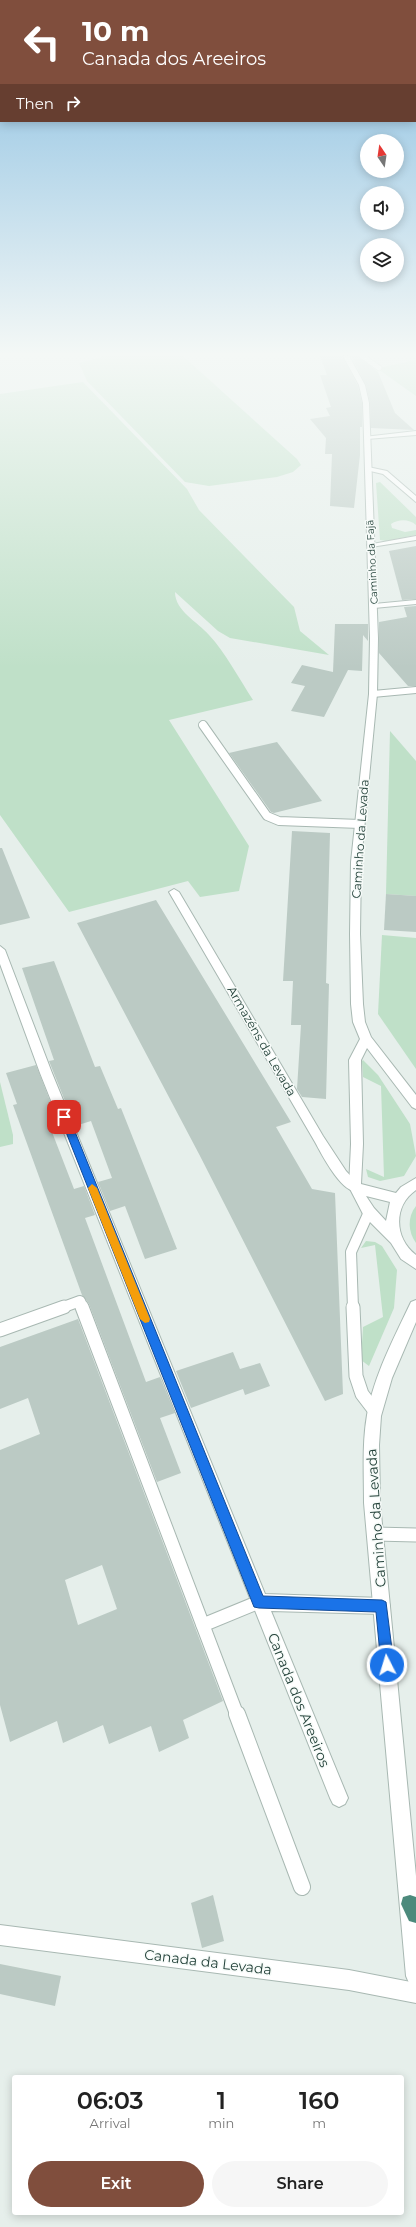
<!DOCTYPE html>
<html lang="en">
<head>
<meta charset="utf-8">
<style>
	body { margin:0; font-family:Montserrat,sans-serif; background:#f6f6f6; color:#222; height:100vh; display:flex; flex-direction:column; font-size:15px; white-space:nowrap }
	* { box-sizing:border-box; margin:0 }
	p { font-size:13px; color:#767676 }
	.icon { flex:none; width:22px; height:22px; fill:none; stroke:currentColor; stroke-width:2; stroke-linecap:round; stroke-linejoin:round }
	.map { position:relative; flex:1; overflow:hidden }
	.drawer { position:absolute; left:12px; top:2075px; width:392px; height:140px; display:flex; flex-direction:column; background:#fff; border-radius:4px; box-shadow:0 2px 10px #0003 }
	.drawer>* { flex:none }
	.hud { position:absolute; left:0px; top:0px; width:416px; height:122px; box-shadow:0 2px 10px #0003; background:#804e3d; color:#fff; overflow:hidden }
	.needle { width:26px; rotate:347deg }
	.tools { position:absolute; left:360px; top:134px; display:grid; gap:8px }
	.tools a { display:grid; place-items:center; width:44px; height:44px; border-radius:50%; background:#fff; box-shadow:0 2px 10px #0003; font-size:20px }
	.pin { position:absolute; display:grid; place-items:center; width:34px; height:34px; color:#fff; margin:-17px; border-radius:8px; box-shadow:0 2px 6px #0006 }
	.me { position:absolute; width:44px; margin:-22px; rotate:355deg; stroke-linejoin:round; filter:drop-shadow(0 0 3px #0008) }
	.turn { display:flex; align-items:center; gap:14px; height:84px; padding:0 16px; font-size:18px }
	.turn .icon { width:52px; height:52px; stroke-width:2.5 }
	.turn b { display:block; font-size:28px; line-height:34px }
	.then { display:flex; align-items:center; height:38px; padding:0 16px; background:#0003; gap:8px; font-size:15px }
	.eta { display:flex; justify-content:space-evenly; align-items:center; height:68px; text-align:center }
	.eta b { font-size:24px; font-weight:600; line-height:28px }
	.cta { display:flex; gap:8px; margin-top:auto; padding:8px 16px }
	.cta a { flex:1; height:46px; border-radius:24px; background:#804e3d; color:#fff; font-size:16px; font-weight:600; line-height:46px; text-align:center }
	.cta a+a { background:#f6f6f6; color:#222 }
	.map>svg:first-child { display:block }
	.green { fill:#bfe0c8 }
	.building { fill:#bbcac4; fill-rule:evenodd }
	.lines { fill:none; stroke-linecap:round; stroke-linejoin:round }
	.service-far4-casing { stroke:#a8b8b2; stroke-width:6 }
	.service-far3-casing { stroke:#a8b8b2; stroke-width:10 }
	.service-far2-casing { stroke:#a8b8b2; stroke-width:12 }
	.service-far1-casing { stroke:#a8b8b2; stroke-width:15 }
	.service-casing { stroke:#a8b8b2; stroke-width:18 }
	.minor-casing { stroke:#a8b8b2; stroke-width:2 }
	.tertiary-casing { stroke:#a8b8b2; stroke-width:2 }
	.trunk-casing { stroke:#c2cac8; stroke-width:2 }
	.service-far4 { stroke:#fff; stroke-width:5 }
	.service-far3 { stroke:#fff; stroke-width:8 }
	.service-far2 { stroke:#fff; stroke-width:10 }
	.service-far1 { stroke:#fff; stroke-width:13 }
	.service { stroke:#fff; stroke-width:16 }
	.minor { fill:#fff; fill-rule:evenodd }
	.tertiary { fill:#fff; fill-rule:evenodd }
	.trunk { fill:#4c8a7c; fill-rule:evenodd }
	.route { fill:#1a73e8; stroke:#114b97 }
	.slow { fill:#f59e0b }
	.labels { text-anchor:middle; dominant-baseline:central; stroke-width:3; stroke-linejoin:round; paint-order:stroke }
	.far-street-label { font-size:10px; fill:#24423a; stroke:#f7fbf9 }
	.street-label { font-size:12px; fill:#24423a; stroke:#f7fbf9 }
	.near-street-label { font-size:14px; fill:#24423a; stroke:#f7fbf9 }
</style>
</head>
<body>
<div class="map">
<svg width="416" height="2227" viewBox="0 0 416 2227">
	<rect width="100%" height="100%" fill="#e6efeb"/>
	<g class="green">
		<polygon points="106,356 183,356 297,459 301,465 293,472 277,477 209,486 185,482 87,381 79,363"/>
		<polygon points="416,360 416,396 378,369 383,367"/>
		<path d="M83,382L187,489L199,510L294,607L300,631L329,655L230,638L218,631L175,592C175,611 198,622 209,635C225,652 240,680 253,700L169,720L249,846L239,891L200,897L188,881L69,912L0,815V394Z"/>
		<path d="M380,482L416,517V525C409,519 399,519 391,524L392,528L405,532L416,530V535L386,541L380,540L376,483Z"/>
		<polygon points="390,731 416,761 416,896 386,894"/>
		<polygon points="382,935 416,938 416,1069 378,1014"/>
		<polygon points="363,1060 378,1075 410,1124 416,1156 404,1176 380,1181 368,1177 366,1169 384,1177 381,1086 363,1077 362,1061"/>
		<polygon points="0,1082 13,1135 13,1144 0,1147"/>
		<path d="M416,1206V1243C408,1232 407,1217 416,1206Z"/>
		<polygon points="366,1241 375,1242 382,1246 397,1270 394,1308 369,1366 361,1360 363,1327 383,1317 375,1245 361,1248"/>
	</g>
	<g class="building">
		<polygon points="320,356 342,356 358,386 362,403 362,427 360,427 360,455 354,508 330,506 332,454 325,454 326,438 310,419 330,416 326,408 331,407 320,375 327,375"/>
		<polygon points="351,356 358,356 378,372 395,413 414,430 371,428 370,403 366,385"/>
		<polygon points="416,546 416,599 402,600 389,551"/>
		<polygon points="416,606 416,686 408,686 379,653 379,622 407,617 404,607"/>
		<polygon points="335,624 368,624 368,641 363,635 362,671 348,670 324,717 291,711 305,686 291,683 302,665 333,672"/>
		<polygon points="277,742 322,801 274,813 271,812 229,753"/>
		<polygon points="292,831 330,833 326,983 329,984 326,1099 302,1097 297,1089 301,1025 291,1025 293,981 283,981"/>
		<polygon points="0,848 2,848 30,918 0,925"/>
		<polygon points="386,894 416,896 416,932 384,930"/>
		<polygon points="156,900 291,1122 276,1127 312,1189 335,1193 343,1394 325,1401 199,1154 77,923"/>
		<polygon points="54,961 95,1067 100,1066 118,1109 121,1108 177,1249 145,1259 125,1206 110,1211 98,1182 112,1178 91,1121 75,1126 49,1061 54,1060 22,968"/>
		<polygon points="36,1065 61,1129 52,1132 74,1189 84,1186 95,1215 85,1218 146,1382 160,1377 175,1413 160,1418 181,1473 157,1482 89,1304 82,1295 13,1105 17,1104 6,1073"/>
		<path d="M78,1319L223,1701L183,1720L189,1738L159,1752L151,1726L109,1744L103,1725L63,1743L57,1721L10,1742L0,1705V1450L40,1434L28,1398L0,1409V1347ZM102,1565L117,1609L78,1625L65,1580Z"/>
		<polygon points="233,1352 240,1369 260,1363 270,1386 245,1395 243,1389 191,1408 176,1371"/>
		<polygon points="213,1895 224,1941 202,1948 191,1903"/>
		<polygon points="0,1964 61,1976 55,2006 0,1994"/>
	</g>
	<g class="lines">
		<g class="service-far4-casing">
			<polyline id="service-far4" points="362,356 379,368"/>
		</g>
		<g class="service-far3-casing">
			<polyline id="service-far3" points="203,725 267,816 279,821 360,824"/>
		</g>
		<g class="service-far2-casing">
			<g id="service-far2">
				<polyline points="61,1308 80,1301 83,1308"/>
				<polyline points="353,1308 351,1252 369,1212"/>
			</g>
		</g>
		<g class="service-far1-casing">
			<g id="service-far1">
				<polyline points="82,1307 237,1715"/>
				<polyline points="353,1307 356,1376 362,1394 375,1411"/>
				<polyline points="0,1330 64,1307"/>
				<polyline points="375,1534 416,1535"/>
				<polyline points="203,1625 259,1602"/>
			</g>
		</g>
		<g class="service-casing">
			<polyline id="service" points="237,1714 302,1887"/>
		</g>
		<g class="minor-casing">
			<g id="minor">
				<polygon points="416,431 416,435 367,439 364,437"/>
				<polygon points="368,467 387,471 416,496 416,502 383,474 366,470 366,468"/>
				<polygon points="416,536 416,540 371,547 367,545"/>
				<polygon points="416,600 416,604 374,608 370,606 374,604"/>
				<polygon points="416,687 416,693 373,697 369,694 373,691"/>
				<path d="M174,889L179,892L323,1136L346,1171L361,1187L359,1191C343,1196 322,1155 315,1142L169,892Z"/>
				<polygon points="0,946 5,950 52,1073 265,1594 382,1598 388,1600 390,1606 388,1612 382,1614 271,1611 348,1798 345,1804 339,1807 333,1804 330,1798 40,1073 0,964"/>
				<polygon points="0,1925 349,1970 416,1983 416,2003 349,1990 0,1945"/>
			</g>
		</g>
		<g class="tertiary-casing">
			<g id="tertiary">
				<path d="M343,356H349L365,385L369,403L378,638L377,694L361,862L360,934L363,1004L365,1022L371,1037L416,1095V1109L412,1107L367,1048L361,1060L363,1144L361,1184L396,1193L401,1187L416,1178V1190C393,1206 394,1238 416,1255V1269L401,1259L391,1243L364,1216L349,1187L351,1144L349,1060L360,1039L353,1022L351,1004L350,934L351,862L369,694L370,638L363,403L359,385ZM366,1196L390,1202L386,1221L374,1208Z"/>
				<path d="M416,1300V1322L392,1378L381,1416L379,1445L380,1503L416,1876V1986L409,1983L406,1976L364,1503C364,1474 362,1444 367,1415C374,1375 394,1338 411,1302Z"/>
			</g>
		</g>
		<g class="trunk-casing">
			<polygon id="trunk" points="410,1895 416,1897 416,1923 409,1921 401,1904 403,1897"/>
		</g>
		<use href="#service-far4" class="service-far4"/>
		<use href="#service-far3" class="service-far3"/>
		<use href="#service-far2" class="service-far2"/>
		<use href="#service-far1" class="service-far1"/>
		<use href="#service" class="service"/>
		<use href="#minor" class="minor"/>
		<use href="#tertiary" class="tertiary"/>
		<use href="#trunk" class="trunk"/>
	</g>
	<linearGradient id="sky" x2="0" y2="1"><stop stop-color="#84bce0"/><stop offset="0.53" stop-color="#f4f8f6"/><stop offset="1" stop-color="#f4f8f6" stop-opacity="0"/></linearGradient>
	<rect width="416" height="668" fill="url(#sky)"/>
	<polygon class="route" points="64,1113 69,1117 263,1596 382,1600 386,1602 394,1665 392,1670 387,1671 383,1670 381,1665 376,1612 259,1608 254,1607 60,1117"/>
	<polygon class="slow" points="92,1184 97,1188 150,1319 149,1322 145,1323 140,1319 88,1188"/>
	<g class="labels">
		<g class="far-street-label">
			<text transform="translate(372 562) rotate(-93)">Caminho da Fajã</text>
		</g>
		<g class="street-label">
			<text transform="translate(360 839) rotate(-86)">Caminho da Levada</text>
			<text transform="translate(262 1041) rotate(60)">Armazéns da Levada</text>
		</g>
		<g class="near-street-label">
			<text transform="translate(376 1518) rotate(-94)">Caminho da Levada</text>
			<text transform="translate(299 1700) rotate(68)">Canada dos Areeiros</text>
			<text transform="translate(208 1962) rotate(7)">Canada da Levada</text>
		</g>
	</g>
</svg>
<div class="tools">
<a><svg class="needle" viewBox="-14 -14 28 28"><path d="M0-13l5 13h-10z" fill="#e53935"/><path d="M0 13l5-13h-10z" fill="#767676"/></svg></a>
<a><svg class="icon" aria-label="sound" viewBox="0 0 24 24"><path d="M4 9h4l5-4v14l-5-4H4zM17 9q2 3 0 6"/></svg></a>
<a><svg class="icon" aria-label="layers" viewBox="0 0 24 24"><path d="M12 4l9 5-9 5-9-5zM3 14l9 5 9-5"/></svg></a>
</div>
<div class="pin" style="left:64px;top:1117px;background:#d93025"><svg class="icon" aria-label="arrive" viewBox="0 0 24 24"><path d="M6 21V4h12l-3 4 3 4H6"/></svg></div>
<svg class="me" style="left:387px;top:1665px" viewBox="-20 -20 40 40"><circle r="17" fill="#1a73e8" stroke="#fff" stroke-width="3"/><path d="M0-11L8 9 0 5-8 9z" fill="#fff"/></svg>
<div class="hud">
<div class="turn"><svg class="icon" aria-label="left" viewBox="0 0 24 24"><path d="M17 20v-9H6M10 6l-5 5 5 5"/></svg><div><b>10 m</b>Canada dos Areeiros</div></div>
<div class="then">Then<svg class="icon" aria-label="right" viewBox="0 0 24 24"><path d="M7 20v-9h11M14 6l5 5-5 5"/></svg></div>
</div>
<section class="drawer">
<div class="eta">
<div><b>06:03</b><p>Arrival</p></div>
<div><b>1</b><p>min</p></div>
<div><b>160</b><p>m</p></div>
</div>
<div class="cta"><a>Exit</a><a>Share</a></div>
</section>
</div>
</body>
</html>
